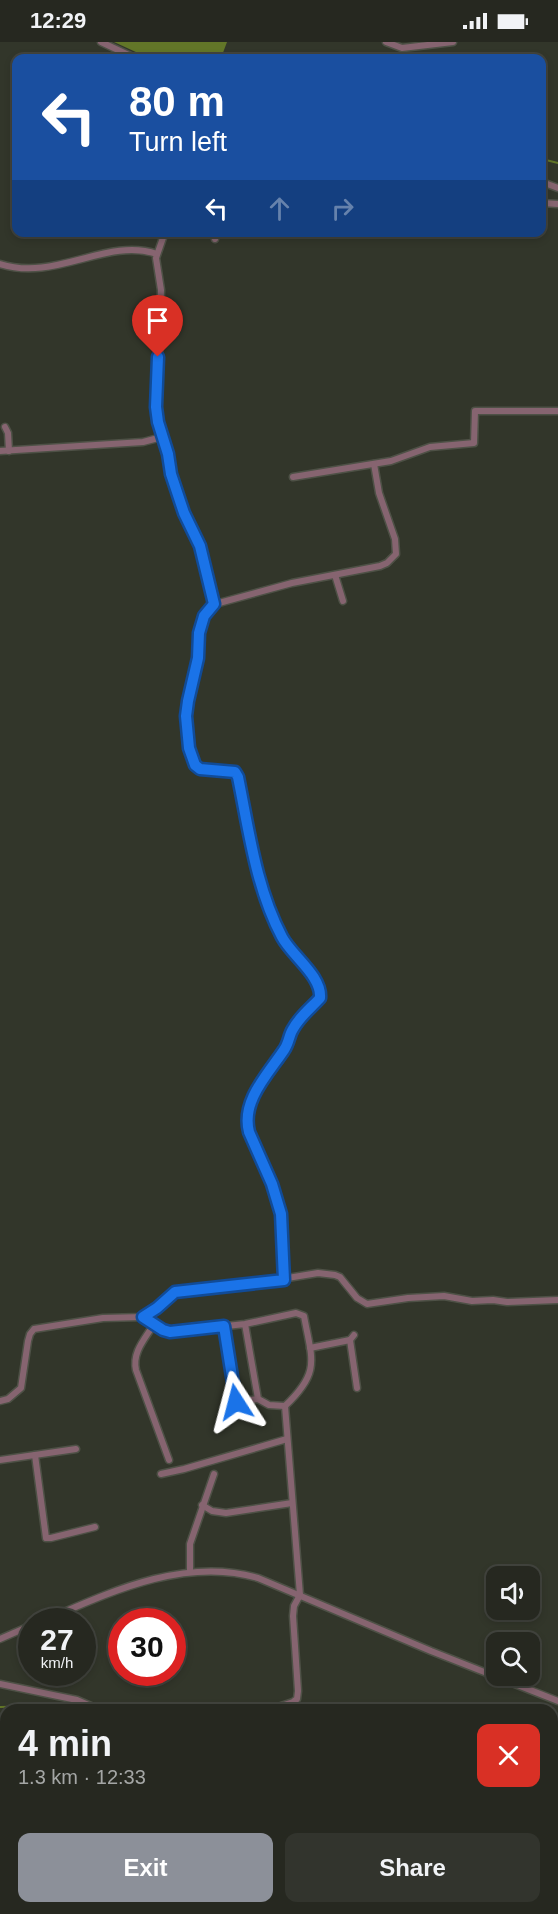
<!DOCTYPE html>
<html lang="en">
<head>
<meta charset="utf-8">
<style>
	body { margin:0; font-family:Arial,sans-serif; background:#32342d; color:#f1f3f6; height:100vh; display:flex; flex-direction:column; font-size:22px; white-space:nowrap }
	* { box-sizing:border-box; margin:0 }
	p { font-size:20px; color:#a4a6a5 }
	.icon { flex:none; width:33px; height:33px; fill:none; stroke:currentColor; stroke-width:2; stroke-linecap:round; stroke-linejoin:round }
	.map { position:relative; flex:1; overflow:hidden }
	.side { position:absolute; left:0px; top:1662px; width:558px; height:210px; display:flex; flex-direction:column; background:#262820; border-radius:18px 18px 0 0; box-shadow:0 3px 9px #0003,0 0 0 2px #42443e }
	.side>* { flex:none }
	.hud { position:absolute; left:12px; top:12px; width:534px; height:183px; border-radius:12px; box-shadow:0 3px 9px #0003,0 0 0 2px #42443e; background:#1a4fa0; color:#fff; overflow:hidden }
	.fabs { position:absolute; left:486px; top:1524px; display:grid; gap:12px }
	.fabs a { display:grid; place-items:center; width:54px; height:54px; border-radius:12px; background:#262820; box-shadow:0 3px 9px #0003,0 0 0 2px #42443e; font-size:30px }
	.speed { position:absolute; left:18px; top:1566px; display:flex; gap:12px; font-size:30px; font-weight:700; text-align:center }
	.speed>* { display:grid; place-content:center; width:78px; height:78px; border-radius:50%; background:#262820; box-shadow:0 3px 9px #0003,0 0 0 2px #42443e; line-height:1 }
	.speed small { font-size:15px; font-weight:400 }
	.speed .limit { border:9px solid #d22; background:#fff; color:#111 }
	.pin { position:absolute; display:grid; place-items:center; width:51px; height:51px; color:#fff; margin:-62px -26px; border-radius:50% 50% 50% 0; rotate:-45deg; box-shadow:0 0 6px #0007 }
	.pin .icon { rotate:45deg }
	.me { position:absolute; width:66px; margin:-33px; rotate:351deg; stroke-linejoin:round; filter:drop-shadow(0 0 4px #0008) }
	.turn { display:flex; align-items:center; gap:21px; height:126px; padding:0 18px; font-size:27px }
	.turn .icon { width:78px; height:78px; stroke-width:2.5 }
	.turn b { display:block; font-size:42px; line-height:51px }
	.lanes { display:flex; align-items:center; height:57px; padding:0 18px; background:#0003; justify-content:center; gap:30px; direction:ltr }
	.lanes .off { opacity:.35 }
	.round { display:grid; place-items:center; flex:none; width:63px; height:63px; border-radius:12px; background:#32342d }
	.overview { display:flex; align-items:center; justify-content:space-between; height:102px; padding:0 18px }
	h1 { font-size:36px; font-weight:600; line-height:45px }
	.button { display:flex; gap:12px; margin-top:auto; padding:12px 18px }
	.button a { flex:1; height:69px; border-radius:12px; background:#8c9099; color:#fff; font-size:24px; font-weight:600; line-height:69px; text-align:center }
	.button a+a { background:#32342d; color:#f1f3f6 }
	.status { display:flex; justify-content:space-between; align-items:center; height:42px; padding:0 30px; background:#262820; direction:ltr }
	.status svg { height:16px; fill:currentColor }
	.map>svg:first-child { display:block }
	.water { fill:#627628 }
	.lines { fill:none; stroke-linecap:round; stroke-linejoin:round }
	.stream { stroke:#627628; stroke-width:2 }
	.street-casing { stroke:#4e5146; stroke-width:9 }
	.street { stroke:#866470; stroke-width:6 }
	.route-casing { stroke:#114b97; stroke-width:15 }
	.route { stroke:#1a73e8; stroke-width:10 }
</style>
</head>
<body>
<div class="status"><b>12:29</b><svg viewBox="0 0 49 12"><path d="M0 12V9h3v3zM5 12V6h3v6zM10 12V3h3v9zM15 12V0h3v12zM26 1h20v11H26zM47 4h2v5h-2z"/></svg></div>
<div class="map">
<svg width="558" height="1872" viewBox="0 0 558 1872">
	<rect width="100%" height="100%" fill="#32362a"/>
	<polygon class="water" points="114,0 227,0 221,16 149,16"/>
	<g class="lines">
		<g class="stream">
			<polyline points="219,12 231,16"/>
			<polyline points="542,117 558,121"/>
			<polyline points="0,1665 48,1664 57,1668"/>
			<polyline points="432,1872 434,1866"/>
		</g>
		<g class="street-casing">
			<g id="street">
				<polyline points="101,0 135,16"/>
				<polyline points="386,0 402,6 453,0"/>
				<polyline points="542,140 558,146"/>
				<polyline points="542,161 558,162"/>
				<polyline points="165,190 156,216 161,248 157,372 162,395 168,412 171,432 184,471 200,504 214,562"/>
				<polyline points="214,190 215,197"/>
				<path d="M0,222C56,240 106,195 157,212"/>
				<polyline points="5,385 8,391 9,409"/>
				<polyline points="0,409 143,400 162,395"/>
				<polyline points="293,435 391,419 430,405 474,401 475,369 558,369"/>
				<polyline points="335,533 343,559"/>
				<path d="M284,1237L281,1172L272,1142L249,1091C241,1059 268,1032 284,1008C289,1001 289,993 293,987C300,974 310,966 320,955C322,934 292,914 282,895C256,846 249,789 238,735L235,730L200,727L195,723L189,706L186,674L188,659L198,616L199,591L204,574L214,562L219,561L292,541L380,524L387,521L396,512L395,497L379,451L374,422"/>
				<path d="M143,1275L163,1288L170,1290L245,1282L296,1271L304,1274C312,1318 321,1330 285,1364L269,1363L258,1357L245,1282"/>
				<path d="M154,1282C145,1297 132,1310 136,1328L169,1418"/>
				<polyline points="224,1284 237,1370"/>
				<polyline points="350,1298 357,1346"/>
				<polyline points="310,1306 350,1298 354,1293"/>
				<polyline points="0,1359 8,1357 21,1346 28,1299 30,1292 34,1287 103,1276 143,1275 157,1266 175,1250 184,1247 245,1243 318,1231 335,1233 340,1235 357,1256 367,1262 408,1256 444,1254 472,1259 493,1258 507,1260 558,1258"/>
				<polyline points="236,1360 258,1357"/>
				<polyline points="35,1413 46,1496 51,1496 95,1485"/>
				<polyline points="0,1418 76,1407"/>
				<polyline points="161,1432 184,1427 287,1397"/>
				<polyline points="202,1463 212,1469 226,1471 292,1461"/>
				<polyline points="190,1529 190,1502 214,1432"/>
				<path d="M41,1580C108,1551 184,1514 258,1536L431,1609L558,1659"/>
				<polyline points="0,1597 32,1583"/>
				<polyline points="0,1642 77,1658 100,1668"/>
				<polyline points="172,1668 183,1666 208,1668"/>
				<polyline points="269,1668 293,1660 297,1657 298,1649 293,1574 294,1564 300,1553 285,1364"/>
				<polyline points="0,1818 6,1814"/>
				<polyline points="356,1866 358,1872"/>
				<polyline points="419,1872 424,1866"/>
				<polyline points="462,1872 464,1866"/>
			</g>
		</g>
		<use href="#street" class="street"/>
	</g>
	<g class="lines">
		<g class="route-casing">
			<path id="route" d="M158,315L156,365L158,380L168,412L171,432L184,471L200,504L214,562L204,574L199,591L198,616L188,659L186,674L189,706L195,723L200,727L235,730L238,735C249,789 256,846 282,895C292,914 322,934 320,956C311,966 300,974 293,987C289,993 289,1001 284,1008C268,1032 241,1059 249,1090L272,1142L281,1172L284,1238L175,1250L157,1266L143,1275L163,1288L170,1290L224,1284L236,1360"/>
		</g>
		<use href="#route" class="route"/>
	</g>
</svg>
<div class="fabs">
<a><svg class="icon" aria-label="sound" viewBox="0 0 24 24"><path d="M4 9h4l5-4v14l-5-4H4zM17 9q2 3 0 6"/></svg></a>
<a><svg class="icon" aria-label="search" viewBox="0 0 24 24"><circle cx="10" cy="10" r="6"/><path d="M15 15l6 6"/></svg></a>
</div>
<div class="speed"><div>27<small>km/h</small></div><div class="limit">30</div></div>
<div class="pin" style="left:158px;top:315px;background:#d93025"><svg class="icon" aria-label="arrive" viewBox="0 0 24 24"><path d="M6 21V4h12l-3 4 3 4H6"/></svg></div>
<svg class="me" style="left:236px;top:1360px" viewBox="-20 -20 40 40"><path d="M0-17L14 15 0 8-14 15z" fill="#1a73e8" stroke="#fff" stroke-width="4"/></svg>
<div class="hud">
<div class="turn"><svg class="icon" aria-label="left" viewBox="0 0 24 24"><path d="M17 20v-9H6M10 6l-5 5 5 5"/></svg><div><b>80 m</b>Turn left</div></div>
<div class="lanes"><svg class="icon" aria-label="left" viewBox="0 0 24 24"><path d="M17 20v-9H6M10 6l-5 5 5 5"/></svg><svg class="icon off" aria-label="ahead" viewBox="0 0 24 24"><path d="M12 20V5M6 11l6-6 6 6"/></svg><svg class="icon off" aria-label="right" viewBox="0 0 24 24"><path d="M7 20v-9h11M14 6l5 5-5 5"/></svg></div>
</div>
<section class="side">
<div class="overview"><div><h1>4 min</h1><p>1.3 km · 12:33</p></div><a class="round" style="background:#d93025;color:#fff"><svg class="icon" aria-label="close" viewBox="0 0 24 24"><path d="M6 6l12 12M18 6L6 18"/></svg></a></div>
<div class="button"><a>Exit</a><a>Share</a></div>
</section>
</div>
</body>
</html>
